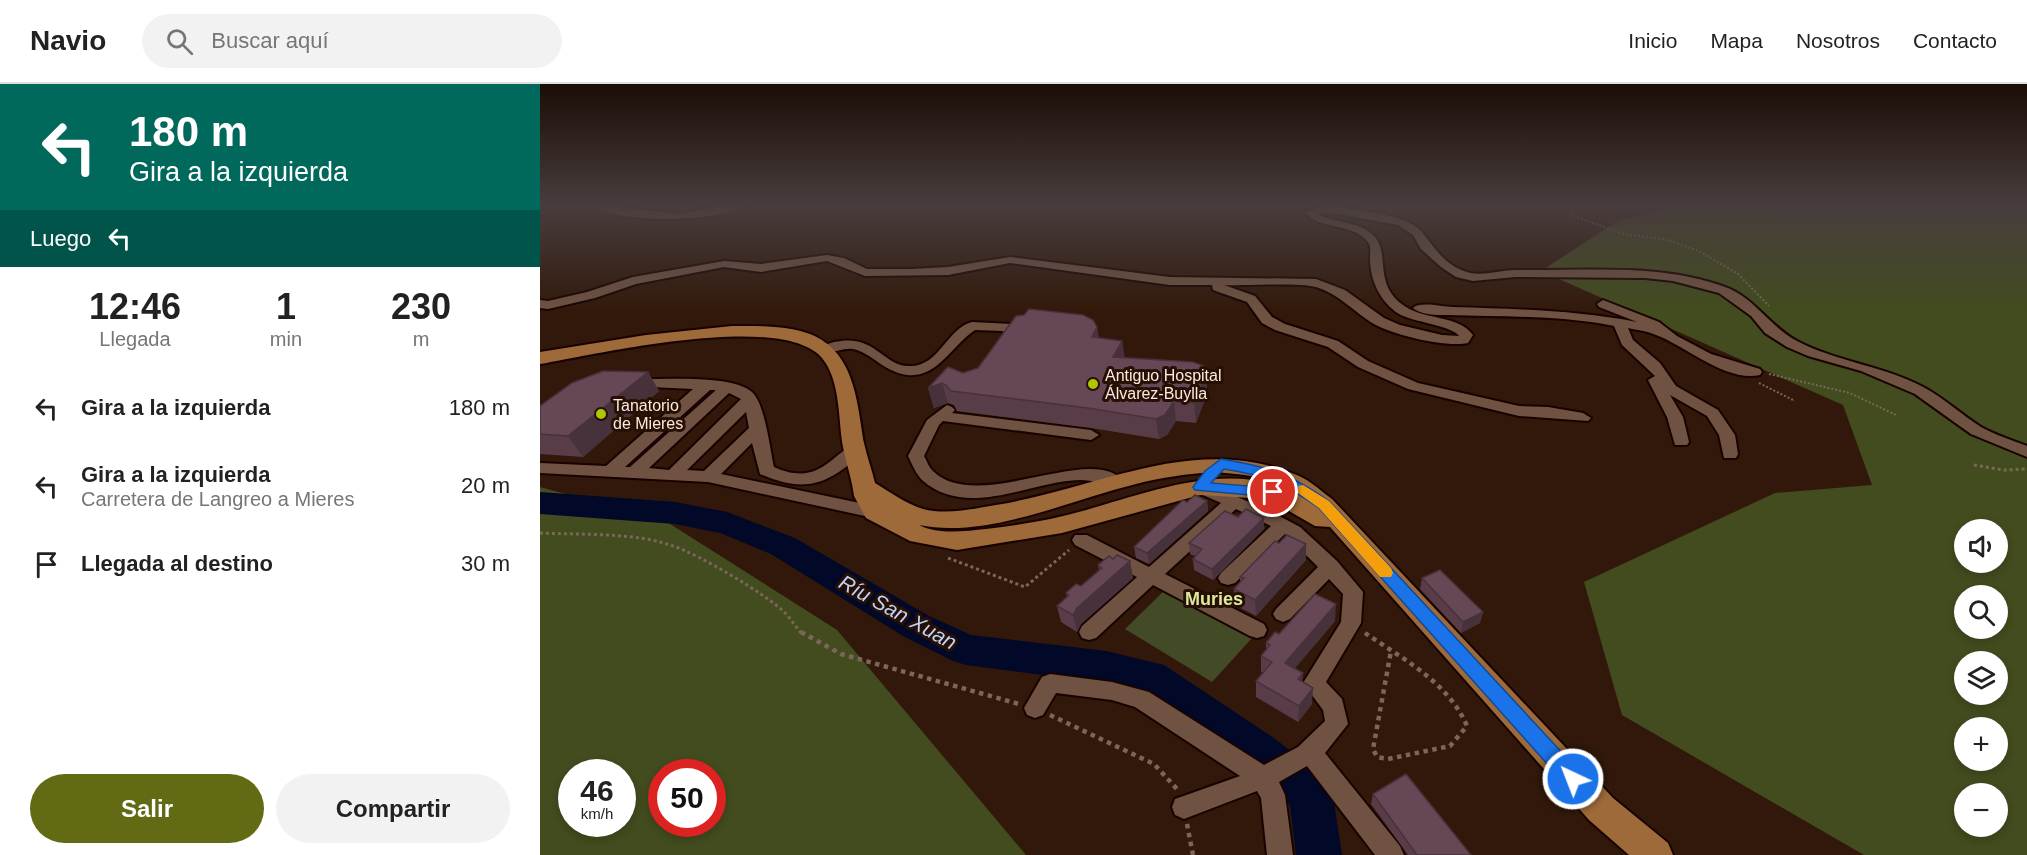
<!DOCTYPE html>
<html lang="es">
<head>
<meta charset="utf-8">
<style>
	body { margin:0; font-family:Arial,sans-serif; background:#f2f2f2; color:#222; height:100vh; display:flex; flex-direction:column; font-size:22px; white-space:nowrap }
	* { box-sizing:border-box; margin:0 }
	p { font-size:20px; color:#767676 }
	.icon { flex:none; width:33px; height:33px; fill:none; stroke:currentColor; stroke-width:2; stroke-linecap:round; stroke-linejoin:round }
	.map { position:relative; flex:1; overflow:hidden }
	.details { display:flex; flex-direction:column; background:#fff; width:540px }
	.details>* { flex:none }
	.top-card { background:#00695c; color:#fff; overflow:hidden }
	.buttons { position:absolute; left:1414px; top:435px; display:grid; gap:12px }
	.buttons a { display:grid; place-items:center; width:54px; height:54px; border-radius:50%; background:#fff; box-shadow:0 3px 9px #0003; font-size:30px }
	.speed { position:absolute; left:18px; top:675px; display:flex; gap:12px; font-size:30px; font-weight:700; text-align:center }
	.speed>* { display:grid; place-content:center; width:78px; height:78px; border-radius:50%; background:#fff; box-shadow:0 3px 9px #0003; line-height:1 }
	.speed small { font-size:15px; font-weight:400 }
	.speed .limit { border:9px solid #d22; background:#fff; color:#111 }
	.pin { position:absolute; display:grid; place-items:center; width:51px; height:51px; color:#fff; margin:-26px; border:3px solid #fff; border-radius:50%; box-shadow:0 2px 6px #0007 }
	.me { position:absolute; width:66px; margin:-33px; rotate:317deg; stroke-linejoin:round; filter:drop-shadow(0 0 4px #0008) }
	.turn { display:flex; align-items:center; gap:21px; height:126px; padding:0 30px; font-size:27px }
	.turn .icon { width:78px; height:78px; stroke-width:2.5 }
	.turn b { display:block; font-size:42px; line-height:51px }
	.then { display:flex; align-items:center; height:57px; padding:0 30px; background:#0003; gap:12px; font-size:22px }
	.eta { display:flex; justify-content:space-evenly; align-items:center; height:102px; text-align:center }
	.eta b { font-size:36px; font-weight:700; line-height:42px }
	.primary-button { display:flex; gap:12px; margin-top:auto; padding:12px 30px }
	.primary-button a { flex:1; height:69px; border-radius:36px; background:#626b13; color:#fff; font-size:24px; font-weight:700; line-height:69px; text-align:center }
	.primary-button a+a { background:#f2f2f2; color:#222 }
	ul { padding:0; list-style:none }
	li { display:flex; align-items:center; gap:18px; height:78px; padding:0 30px }
	li div { flex:1 }
	li b { display:block; font-size:22px }
	li em { font-style:normal }
	header { display:flex; align-items:center; gap:36px; box-sizing:border-box; height:84px; padding:0 30px; background:#fff; border-bottom:2px solid #e0e0e0 }
	header strong { font-size:28px }
	nav { display:flex; gap:33px; margin-inline-start:auto; font-size:21px }
	.search { width:420px; height:54px; background:#f2f2f2; display:flex; align-items:center; gap:15px; box-sizing:border-box; padding:0 21px; border-radius:33px; color:#767676; font-size:22px }
	main { display:flex; flex:1; min-height:0 }
	.map>svg:first-child { display:block }
	.green { fill:#424b25 }
	.forest { fill:#424c1e; fill-rule:evenodd }
	.lines { fill:none; stroke-linecap:round; stroke-linejoin:round }
	.river { fill:#010828; fill-rule:evenodd }
	.minor-casing { stroke:#180300; stroke-width:4 }
	.major-casing { stroke:#180300; stroke-width:4 }
	.path-far2 { stroke:#7c6659; stroke-width:2; stroke-dasharray:2 2; stroke-linecap:butt }
	.path-far1 { stroke:#7c6659; stroke-width:3; stroke-dasharray:3 3; stroke-linecap:butt }
	.path { stroke:#7c6659; stroke-width:4.5; stroke-dasharray:4.5 4.5; stroke-linecap:butt }
	.minor { fill:#6f5242; fill-rule:evenodd }
	.major { fill:#9f6a39; fill-rule:evenodd }
	.wall { fill:#583d49 }
	.shaded-wall { fill:#47323c }
	.building { fill:#664755; stroke:#47323c; stroke-width:1.5 }
	.route { fill:#1a73e8; stroke:#114b97; stroke-width:1.5 }
	.slow { fill:#f59e0b }
	.poi-dot { fill:#b1c500; stroke:#270f03; stroke-width:2 }
	.labels { text-anchor:middle; dominant-baseline:central; stroke-width:6; stroke-linejoin:round; paint-order:stroke }
	.poi-label { font-size:16px; fill:#fbe9e0; stroke:#270f03; text-anchor:start }
	.neighbourhood-label { font-size:18px; font-weight:bold; fill:#dcea9d; stroke:#270f03 }
	.near-water-label { font-size:21px; font-style:italic; fill:#bed3fb; stroke:#270f03 }
</style>
</head>
<body>
<header>
<strong>Navio</strong>
<div class="search"><svg class="icon" aria-label="search" viewBox="0 0 24 24"><circle cx="10" cy="10" r="6"/><path d="M15 15l6 6"/></svg>Buscar aquí</div>
<nav><a>Inicio</a><a>Mapa</a><a>Nosotros</a><a>Contacto</a></nav>
</header>
<main>
<section class="details">
<div class="top-card">
<div class="turn"><svg class="icon" aria-label="left" viewBox="0 0 24 24"><path d="M17 20v-9H6M10 6l-5 5 5 5"/></svg><div><b>180 m</b>Gira a la izquierda</div></div>
<div class="then">Luego<svg class="icon" aria-label="left" viewBox="0 0 24 24"><path d="M17 20v-9H6M10 6l-5 5 5 5"/></svg></div>
</div>
<div class="eta">
<div><b>12:46</b><p>Llegada</p></div>
<div><b>1</b><p>min</p></div>
<div><b>230</b><p>m</p></div>
</div>
<ul>
<li><svg class="icon" aria-label="left" viewBox="0 0 24 24"><path d="M17 20v-9H6M10 6l-5 5 5 5"/></svg><div><b>Gira a la izquierda</b></div><em>180 m</em></li>
<li><svg class="icon" aria-label="left" viewBox="0 0 24 24"><path d="M17 20v-9H6M10 6l-5 5 5 5"/></svg><div><b>Gira a la izquierda</b><p>Carretera de Langreo a Mieres</p></div><em>20 m</em></li>
<li><svg class="icon" aria-label="arrive" viewBox="0 0 24 24"><path d="M6 21V4h12l-3 4 3 4H6"/></svg><div><b>Llegada al destino</b></div><em>30 m</em></li>
</ul>
<div class="primary-button"><a>Salir</a><a>Compartir</a></div>
</section>
<div class="map">
<svg width="1487" height="771" viewBox="0 0 1487 771">
	<rect width="100%" height="100%" fill="#31180a"/>
	<polygon class="green" points="627,504 713,553 672,598 585,545"/>
	<g class="forest">
		<path d="M1145,121H1487V771H1324L1082,631L1044,498L1235,409L1332,401L1303,321L1001,187L1078,137ZM1425,446H1458V478H1425ZM1425,512H1458V544H1425ZM1425,578H1458V610H1425ZM1425,644H1458V676H1425ZM1425,710H1458V742H1425Z"/>
		<path d="M0,403L127,438L297,546L486,771H0ZM32,688H82V740H32ZM122,688H172V740H122Z"/>
	</g>
	<g class="lines">
		<polygon class="river" points="0,408 135,418 187,428 255,454 389,532 431,551 566,567 624,581 734,654 787,696 793,711 802,771 756,771 750,721 704,680 600,606 566,599 426,581 413,577 363,552 231,470 180,449 135,440 0,430"/>
		<g class="minor-casing">
			<g id="minor">
				<path d="M53,121L141,130L186,121H207C184,138 75,141 53,121Z"/>
				<path d="M787,122C811,125 866,129 882,148C894,163 904,180 924,187C940,194 961,185 978,186C1047,187 1120,179 1185,203C1214,213 1230,243 1257,257C1297,278 1345,282 1385,304C1405,315 1422,331 1441,343C1455,351 1472,356 1487,362V373L1431,350L1375,310L1321,287L1268,272L1247,263L1225,249L1211,232L1179,209L1133,197L1105,194L975,193L933,197L916,193L901,183L881,165L873,151L858,141L787,128L778,130C794,140 818,136 833,151C852,169 831,201 866,223C886,236 918,231 933,251L928,259C907,264 853,251 834,240C814,228 799,210 776,203C757,198 706,202 684,201L715,212L732,233L745,240L798,257L828,277L878,299L979,322L1008,323L1043,329L1051,334L1048,337L979,332L868,305L818,283L788,263L735,246L722,239L707,218L673,206L672,201H630L470,179L408,191L325,192L287,177L221,188L184,183L96,200L55,214L8,225L0,224V216L8,217L47,208L93,193L184,177L221,180L287,171L304,174L327,185H371L408,183L470,173L630,193L776,195L805,206L844,234L860,241L902,251L919,252C913,242 873,238 859,230C840,218 830,196 830,174C830,168 832,162 827,157C811,138 780,147 765,128Z"/>
				<path d="M1063,216L1119,238L1137,252L1171,270L1220,285L1222,288L1220,291C1187,299 1144,261 1116,251C1107,247 1097,246 1088,244L1093,256L1120,279L1136,302L1178,326L1195,351L1198,370L1196,374H1184L1179,351L1167,332L1130,311L1143,333L1149,358L1147,361H1135L1127,333L1108,296L1115,292L1082,261L1074,242C1018,231 964,233 908,231C897,231 880,231 873,224C880,217 902,223 913,223C975,225 1035,226 1097,238L1059,223L1057,220Z"/>
				<path d="M432,238L472,240L479,252L469,264L464,265L457,261L465,252L463,247L435,246C407,265 392,307 349,285C337,279 326,267 313,265C301,263 286,274 277,265C282,261 288,260 294,258C335,249 342,281 368,282C399,284 406,245 432,238Z"/>
				<path d="M94,295C122,296 191,290 212,308C225,320 230,365 234,383C286,407 297,356 321,362L323,366L321,370C287,402 263,409 220,390L212,359L181,390L334,422L343,428L334,434L168,398L0,389V379L66,382L153,305L89,302L87,299L89,296ZM170,306H176L90,383H85ZM189,309L201,315L129,386L109,384ZM206,328L209,344L164,387L147,386Z"/>
				<path d="M407,321L412,323L415,326L412,329L551,346L559,351L551,356L403,337L399,341L384,372C387,377 389,384 394,388C439,430 557,356 584,399L576,405C563,401 554,396 540,396C490,397 427,436 382,396C376,390 372,380 368,372L387,336Z"/>
				<polygon points="660,397 730,427 760,443 797,477 823,508 821,539 786,598 802,615 808,640 785,669 860,762 864,771 835,771 767,682 739,698 745,711 753,771 727,771 721,714 717,707 644,735 635,731 632,723 635,715 700,692 595,623 572,616 516,609 503,631 495,634 487,631 484,624 502,593 510,590 572,598 609,608 724,681 758,663 785,637 783,626 763,599 801,538 803,510 789,495 750,535 743,538 736,535 733,530 736,525 778,483 745,450 695,499 688,501 681,499 678,494 681,489 731,442 696,425 625,490 724,540 727,546 724,552 717,554 710,552 613,501 556,554 549,556 542,554 539,548 542,542 597,493 535,461 532,456 535,451 547,451 609,483 681,419 654,407 652,403"/>
			</g>
		</g>
		<g class="major-casing">
			<path id="major" d="M192,242C218,242 246,241 270,250C315,268 317,318 324,359C327,373 332,386 335,399C350,408 366,420 383,425C406,431 433,425 456,421C557,405 656,347 759,392C771,397 782,408 792,415L1073,714L1128,759L1133,771H1089L1049,736L790,443L775,442L728,415L660,411L522,449L417,466L370,457L326,434L314,412C312,395 306,379 303,363C298,336 301,297 282,274C241,227 58,270 0,280V268L106,251ZM674,388C701,390 730,392 753,409C684,372 592,416 523,432C498,438 472,442 446,445C425,447 399,451 379,441C447,455 530,416 596,400C622,393 647,390 674,388Z"/>
		</g>
		<g class="path-far2">
			<polyline points="1036,121 1029,130 1083,150 1124,155 1159,167 1198,190 1229,222"/>
			<polyline points="1229,290 1310,309 1358,332"/>
			<polyline points="1219,299 1255,317"/>
		</g>
		<g class="path-far1">
			<polyline points="1434,381 1464,386 1487,385"/>
			<path d="M0,449C41,451 95,448 133,462C158,470 226,510 244,528C251,535 256,543 262,550"/>
			<polyline points="408,474 485,503 529,466"/>
		</g>
		<g class="path">
			<polyline points="261,548 301,570 479,620"/>
			<path d="M825,549C863,575 908,598 927,642L910,662L848,675L837,673L833,665L851,567"/>
			<polyline points="510,631 614,680 637,705"/>
			<polyline points="647,740 653,771"/>
		</g>
		<use href="#minor" class="minor"/>
		<use href="#major" class="major"/>
	</g>
	<g class="wall">
		<polygon points="484,231 557,243 559,254 582,257 584,273 666,290 667,310 656,339 636,337 627,351 619,355 551,344 417,327 414,321 408,319 394,324 388,304 438,284"/>
		<polygon points="108,288 119,307 43,373 0,370 0,322"/>
		<polygon points="667,417 668,427 609,480 596,474 594,463 647,418"/>
		<polygon points="698,433 724,445 673,496 654,486 653,475 655,472 650,470 649,459"/>
		<polygon points="739,459 766,460 766,476 716,532 695,521 694,505 700,498 700,493"/>
		<polygon points="573,475 590,477 593,494 541,540 537,548 521,538 517,522 527,513 526,509 541,502 559,486 558,481"/>
		<polygon points="882,494 943,528 940,539 921,549 880,505"/>
		<polygon points="795,537 754,585 762,598 772,620 758,638 716,613 716,597 723,589 721,588 721,572 726,566 726,559 739,550"/>
		<polygon points="833,710 931,771 868,771 831,720"/>
	</g>
	<g class="shaded-wall">
		<polygon points="557,243 560,262 552,253"/>
		<polygon points="582,257 585,276 573,273"/>
		<polygon points="108,288 119,307 43,373 28,352"/>
		<polygon points="666,290 667,310 656,339 654,319"/>
		<polygon points="402,299 408,319 394,324 388,304"/>
		<polygon points="634,317 636,337 627,351 619,355 616,335"/>
		<polygon points="667,417 668,427 609,480 607,469"/>
		<polygon points="724,434 724,445 673,496 672,485"/>
		<polygon points="766,460 766,476 716,532 715,516"/>
		<polygon points="590,477 593,494 541,540 537,548 533,531 537,524"/>
		<polygon points="796,520 795,537 745,596 745,579"/>
		<polygon points="943,528 940,539 921,549 923,538"/>
		<polygon points="763,589 762,606 758,595"/>
		<polygon points="773,604 772,620 758,638 759,622"/>
	</g>
	<g class="building">
		<polygon points="489,225 543,231 553,236 557,243 552,253 582,257 573,273 653,278 664,282 666,290 654,319 634,317 625,331 616,335 548,324 411,307 407,302 402,299 388,304 408,283 423,289 438,284 476,232 484,231"/>
		<polygon points="63,287 108,288 28,352 0,350 0,322 32,299"/>
		<polygon points="655,411 667,417 607,469 594,463 643,416 647,418"/>
		<polygon points="706,425 724,434 672,485 653,475 662,465 649,459 685,427 698,433"/>
		<polygon points="747,451 766,460 715,516 694,505 704,494 700,493 735,457 739,459"/>
		<polygon points="577,471 590,477 537,524 533,531 517,522 529,511 526,509 536,500 541,502 562,484 558,481 569,472 573,475"/>
		<polygon points="900,486 943,528 923,538 882,494"/>
		<polygon points="775,510 796,520 745,579 763,589 758,595 773,604 759,622 716,597 732,578 721,572 730,561 726,559 735,548 739,550"/>
		<polygon points="866,690 931,771 877,771 833,710"/>
	</g>
	<linearGradient id="sky" x2="0" y2="1"><stop stop-color="#1b0d06"/><stop offset="0.53" stop-color="#483d3e"/><stop offset="1" stop-color="#483d3e" stop-opacity="0"/></linearGradient>
	<rect width="1487" height="229" fill="url(#sky)"/>
	<path class="route" d="M681,375C730,383 748,389 789,417L1040,688L1043,695L1040,701L1033,704L1026,701L779,424C744,399 727,392 684,385L671,399L733,404L740,408L733,413L655,406L653,403L665,387Z"/>
	<polygon class="slow" points="763,401 789,417 851,484 853,489 851,493 840,493 779,424 758,409 758,402"/>
	<g class="poi-dot">
		<circle cx="553" cy="300" r="6"/>
		<circle cx="61" cy="330" r="6"/>
	</g>
	<g class="labels">
		<g class="poi-label">
			<text x="565" y="291">Antiguo Hospital<tspan x="565" dy="18">Álvarez-Buylla</tspan></text>
			<text x="73" y="321">Tanatorio<tspan x="73" dy="18">de Mieres</tspan></text>
		</g>
		<g class="neighbourhood-label">
			<text x="674" y="515">Muries</text>
		</g>
		<g class="near-water-label">
			<text transform="translate(358 528) rotate(29)">Ríu San Xuan</text>
		</g>
	</g>
</svg>
<div class="buttons">
<a><svg class="icon" aria-label="sound" viewBox="0 0 24 24"><path d="M4 9h4l5-4v14l-5-4H4zM17 9q2 3 0 6"/></svg></a>
<a><svg class="icon" aria-label="search" viewBox="0 0 24 24"><circle cx="10" cy="10" r="6"/><path d="M15 15l6 6"/></svg></a>
<a><svg class="icon" aria-label="layers" viewBox="0 0 24 24"><path d="M12 4l9 5-9 5-9-5zM3 14l9 5 9-5"/></svg></a>
<a>+</a>
<a>−</a>
</div>
<div class="speed"><div>46<small>km/h</small></div><div class="limit">50</div></div>
<div class="pin" style="left:733px;top:408px;background:#d93025"><svg class="icon" aria-label="arrive" viewBox="0 0 24 24"><path d="M6 21V4h12l-3 4 3 4H6"/></svg></div>
<svg class="me" style="left:1033px;top:695px" viewBox="-20 -20 40 40"><circle r="17" fill="#1a73e8" stroke="#fff" stroke-width="3"/><path d="M0-11L8 9 0 5-8 9z" fill="#fff"/></svg>
</div>
</main>
</body>
</html>
